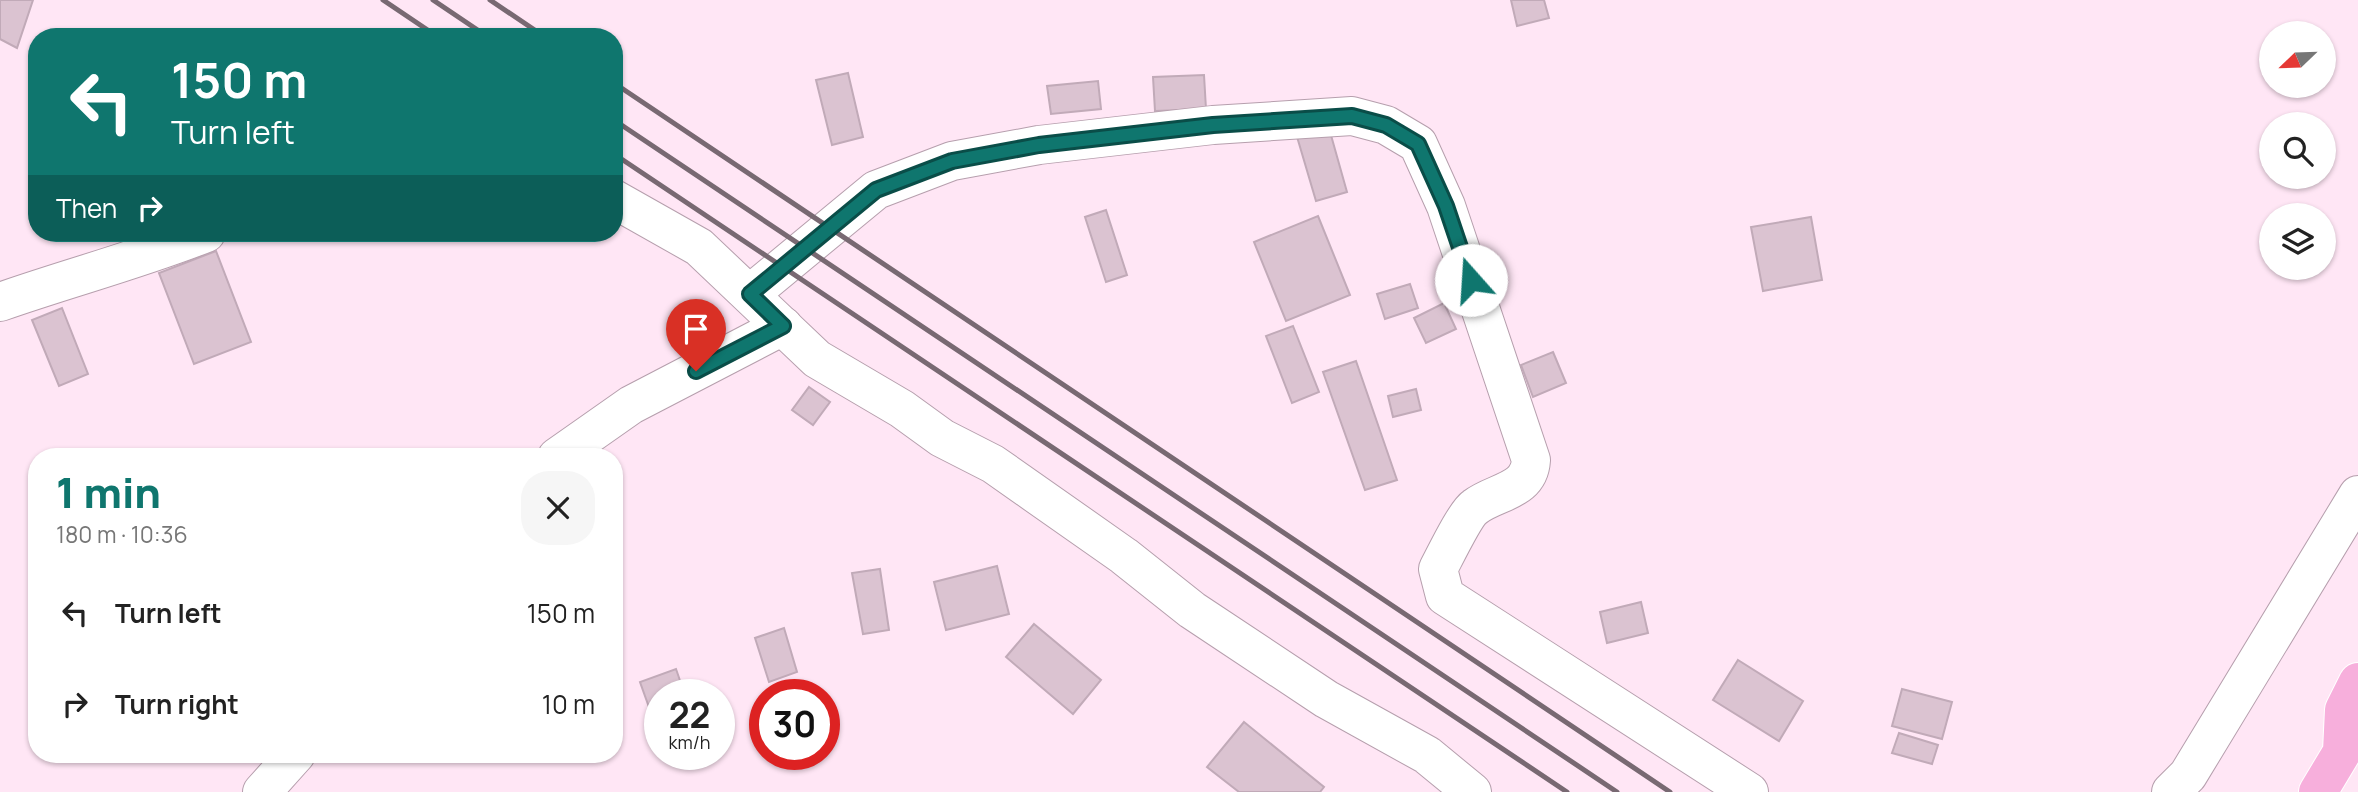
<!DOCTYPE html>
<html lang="en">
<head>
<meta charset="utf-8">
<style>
	body { margin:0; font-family:Manrope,sans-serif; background:#f6f6f6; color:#222; height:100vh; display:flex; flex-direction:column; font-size:26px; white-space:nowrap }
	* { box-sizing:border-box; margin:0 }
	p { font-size:23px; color:#767676 }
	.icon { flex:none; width:38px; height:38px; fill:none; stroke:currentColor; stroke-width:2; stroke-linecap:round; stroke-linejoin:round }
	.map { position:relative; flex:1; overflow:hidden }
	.details { position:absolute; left:28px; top:448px; width:595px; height:315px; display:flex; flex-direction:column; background:#fff; border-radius:28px; box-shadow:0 2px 5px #0004 }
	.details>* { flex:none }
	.top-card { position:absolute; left:28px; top:28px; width:595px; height:214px; border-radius:28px; box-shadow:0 2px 5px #0004; background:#0f766e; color:#fff; overflow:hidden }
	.needle { width:46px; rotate:247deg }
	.buttons { position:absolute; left:2259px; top:21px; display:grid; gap:14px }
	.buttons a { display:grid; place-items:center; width:77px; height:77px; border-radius:50%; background:#fff; box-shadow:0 2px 5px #0004; font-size:35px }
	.speed { position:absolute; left:644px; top:679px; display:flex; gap:14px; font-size:35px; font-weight:700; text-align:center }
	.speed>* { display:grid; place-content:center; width:91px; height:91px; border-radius:50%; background:#fff; box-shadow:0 2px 5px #0004; line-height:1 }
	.speed small { font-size:18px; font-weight:400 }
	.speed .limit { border:10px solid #d22; background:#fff; color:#111 }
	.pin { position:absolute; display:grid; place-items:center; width:60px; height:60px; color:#fff; margin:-72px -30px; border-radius:50% 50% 50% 0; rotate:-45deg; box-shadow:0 0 7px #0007 }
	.pin .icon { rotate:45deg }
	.me { position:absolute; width:77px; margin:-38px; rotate:341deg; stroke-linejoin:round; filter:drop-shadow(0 0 5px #0008) }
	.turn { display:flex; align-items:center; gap:24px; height:147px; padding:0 28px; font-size:32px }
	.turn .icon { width:91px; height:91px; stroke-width:2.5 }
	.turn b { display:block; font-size:49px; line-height:60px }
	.then { display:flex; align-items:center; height:66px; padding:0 28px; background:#0003; gap:14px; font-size:26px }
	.round { display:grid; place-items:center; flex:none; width:74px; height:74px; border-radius:28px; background:#f6f6f6 }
	.headline { display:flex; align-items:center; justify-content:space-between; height:119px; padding:0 28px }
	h1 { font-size:42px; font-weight:800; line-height:52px; color:#0f766e }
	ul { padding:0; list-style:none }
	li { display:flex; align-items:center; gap:21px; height:91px; padding:0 28px }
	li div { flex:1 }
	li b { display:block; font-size:26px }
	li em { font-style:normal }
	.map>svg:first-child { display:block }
	.building { fill:#dbc3d1; stroke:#c1aab8; stroke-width:2 }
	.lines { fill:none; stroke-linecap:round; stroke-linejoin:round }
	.minor-casing { stroke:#b69fad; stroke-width:40 }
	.highway-casing { stroke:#fff; stroke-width:40 }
	.minor { stroke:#fff; stroke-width:38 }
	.highway { stroke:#f7afdc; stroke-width:38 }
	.rail { stroke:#786972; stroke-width:5 }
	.route-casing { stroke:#0a4d48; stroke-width:18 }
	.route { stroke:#0f766e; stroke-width:12 }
</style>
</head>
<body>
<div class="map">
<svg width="2358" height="792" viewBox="0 0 2358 792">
	<rect width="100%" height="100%" fill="#ffe6f5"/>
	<g class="building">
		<polygon points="0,0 33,0 17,48 0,39"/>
		<polygon points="1511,0 1544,0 1549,18 1517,26"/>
		<polygon points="848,73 863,137 832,145 816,80"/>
		<polygon points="1204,75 1206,109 1155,111 1153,77"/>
		<polygon points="1098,81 1101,109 1051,114 1047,86"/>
		<polygon points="1327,121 1347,192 1316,201 1295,130"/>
		<polygon points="1106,210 1127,275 1106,282 1085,217"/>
		<polygon points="1318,216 1350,295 1286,321 1254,242"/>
		<polygon points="1811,217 1822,280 1763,291 1751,227"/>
		<polygon points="216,251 251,342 194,364 159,273"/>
		<polygon points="1410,284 1418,308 1385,319 1377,294"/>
		<polygon points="1444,303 1456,329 1426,343 1414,318"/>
		<polygon points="62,308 88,374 59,386 32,320"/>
		<polygon points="1293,326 1319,392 1292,403 1266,336"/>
		<polygon points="1553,352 1566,383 1533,397 1521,365"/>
		<polygon points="1356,361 1397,480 1365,490 1323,372"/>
		<polygon points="809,387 830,402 813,425 792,410"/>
		<polygon points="1416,389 1421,410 1393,417 1388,396"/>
		<polygon points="997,566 1009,614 946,630 934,582"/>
		<polygon points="880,569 889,630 863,634 852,573"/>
		<polygon points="1641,602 1648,633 1607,643 1600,612"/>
		<polygon points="1034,624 1101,680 1073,714 1006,657"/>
		<polygon points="784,628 797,672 769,682 755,638"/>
		<polygon points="1738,660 1803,701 1779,741 1713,700"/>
		<polygon points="676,669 685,695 660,695 660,738 640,682"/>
		<polygon points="1902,689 1952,702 1942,739 1892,726"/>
		<polygon points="1244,722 1324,787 1320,792 1239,792 1207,767"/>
		<polygon points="1899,733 1938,745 1932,764 1892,753"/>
	</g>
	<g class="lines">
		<g class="minor-casing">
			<g id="minor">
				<polyline points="614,199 699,247 817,359 902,409 942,438 993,464 1124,556 1192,610 1326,699 1427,755 1472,792"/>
				<path d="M750,294L876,190L952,161L1039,145L1213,125L1352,116L1386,125L1418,144L1446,206L1531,460C1529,492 1496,491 1475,507C1465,514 1445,556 1438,569L1445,596L1749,792"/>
				<path d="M0,302C68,278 138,260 206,233"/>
				<polyline points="557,457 631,405 783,326"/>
				<polyline points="262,792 296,754"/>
				<polyline points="2171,792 2188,775 2358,495"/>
			</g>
		</g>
		<g class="highway-casing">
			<polyline id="highway" points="2318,792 2342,752 2344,710 2358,682"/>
		</g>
		<use href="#minor" class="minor"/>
		<use href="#highway" class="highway"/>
		<g class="rail">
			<polyline points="383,0 438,37"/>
			<polyline points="433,0 488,37"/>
			<polyline points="490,0 545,37"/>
			<polyline points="614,83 1670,792"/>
			<polyline points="614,120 1617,792"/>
			<polyline points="614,154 1567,792"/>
		</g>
	</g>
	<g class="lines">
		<g class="route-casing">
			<polyline id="route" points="696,371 783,326 750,294 876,190 952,161 1039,145 1213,125 1352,116 1386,125 1418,144 1446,206 1471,280"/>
		</g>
		<use href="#route" class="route"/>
	</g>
</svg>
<div class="buttons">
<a><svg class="needle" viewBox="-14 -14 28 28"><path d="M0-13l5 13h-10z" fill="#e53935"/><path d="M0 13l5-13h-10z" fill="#767676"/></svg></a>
<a><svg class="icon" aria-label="search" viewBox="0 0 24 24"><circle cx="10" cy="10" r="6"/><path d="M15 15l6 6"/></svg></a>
<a><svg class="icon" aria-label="layers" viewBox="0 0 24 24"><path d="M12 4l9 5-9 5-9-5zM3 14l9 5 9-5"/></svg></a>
</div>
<div class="speed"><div>22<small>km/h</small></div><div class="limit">30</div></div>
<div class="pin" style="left:696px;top:371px;background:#d93025"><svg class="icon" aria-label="arrive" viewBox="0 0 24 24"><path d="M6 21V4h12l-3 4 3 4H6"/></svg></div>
<svg class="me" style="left:1471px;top:280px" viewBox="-20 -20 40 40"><circle r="19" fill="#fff"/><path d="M0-13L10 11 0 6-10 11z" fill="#0f766e"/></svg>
<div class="top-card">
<div class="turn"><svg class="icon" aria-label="left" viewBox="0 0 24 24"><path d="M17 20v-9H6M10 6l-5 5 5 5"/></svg><div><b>150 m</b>Turn left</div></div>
<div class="then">Then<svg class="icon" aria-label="right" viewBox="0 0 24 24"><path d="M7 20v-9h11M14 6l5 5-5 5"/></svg></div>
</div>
<section class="details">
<div class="headline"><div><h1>1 min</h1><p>180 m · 10:36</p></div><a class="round"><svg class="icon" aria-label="close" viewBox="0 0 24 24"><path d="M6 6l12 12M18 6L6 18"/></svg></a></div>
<ul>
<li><svg class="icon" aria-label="left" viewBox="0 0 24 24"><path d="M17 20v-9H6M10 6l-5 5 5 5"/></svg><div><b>Turn left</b></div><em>150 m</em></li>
<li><svg class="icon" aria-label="right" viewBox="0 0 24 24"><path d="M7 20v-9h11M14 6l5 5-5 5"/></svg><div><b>Turn right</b></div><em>10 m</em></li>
</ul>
</section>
</div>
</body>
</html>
